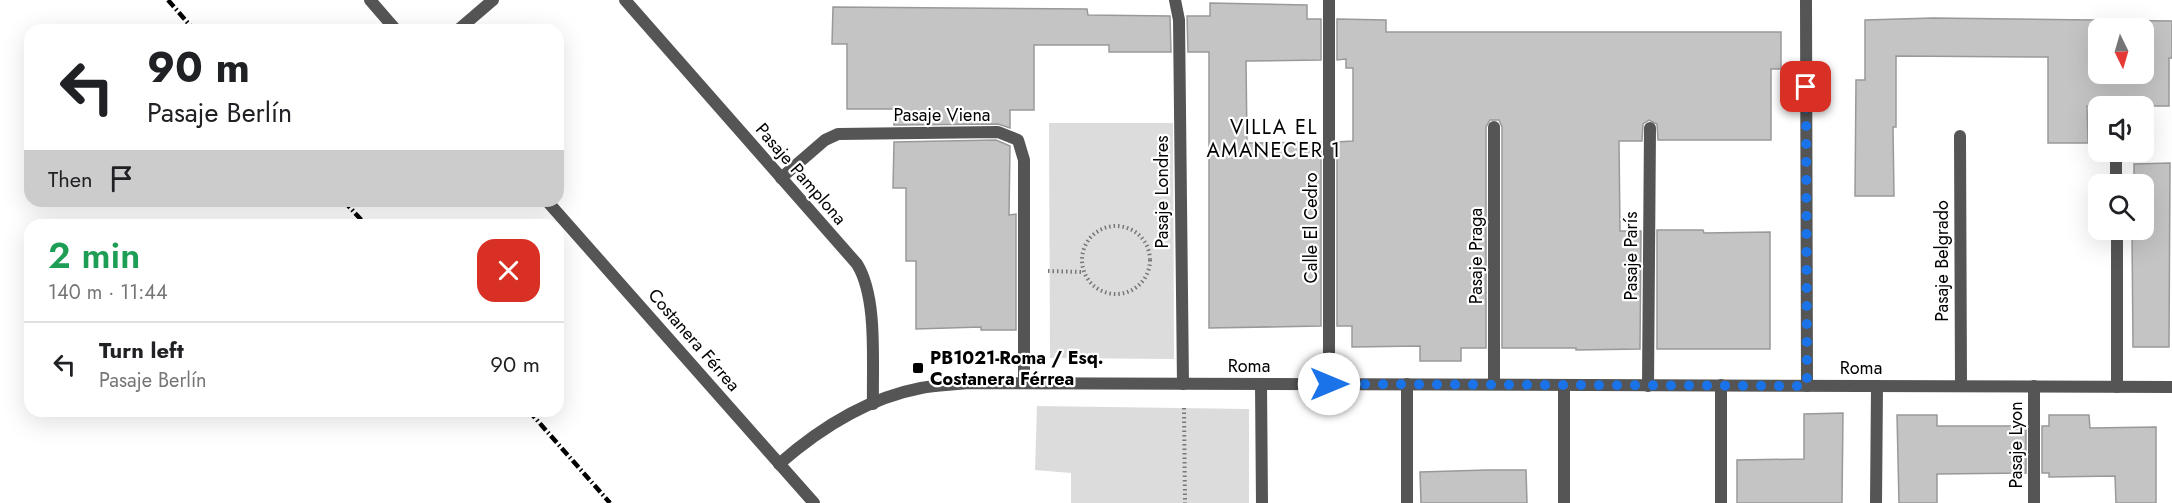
<!DOCTYPE html>
<html lang="en">
<head>
<meta charset="utf-8">
<style>
	body { margin:0; font-family:Jost,sans-serif; background:#f6f6f6; color:#202124; height:100vh; display:flex; flex-direction:column; font-size:22px; white-space:nowrap }
	* { box-sizing:border-box; margin:0 }
	p { font-size:20px; color:#757577 }
	.icon { flex:none; width:33px; height:33px; fill:none; stroke:currentColor; stroke-width:2; stroke-linecap:round; stroke-linejoin:round }
	.map { position:relative; flex:1; overflow:hidden }
	.drawer { position:absolute; left:24px; top:219px; width:540px; height:198px; display:flex; flex-direction:column; background:#fff; border-radius:18px; box-shadow:0 6px 24px #0002 }
	.drawer>* { flex:none }
	.banner { position:absolute; left:24px; top:24px; width:540px; height:183px; border-radius:18px; box-shadow:0 6px 24px #0002; background:#fff; color:#202124; overflow:hidden }
	.needle { width:39px; rotate:175deg }
	.controls { position:absolute; left:2088px; top:18px; display:grid; gap:12px }
	.controls a { display:grid; place-items:center; width:66px; height:66px; border-radius:12px; background:#fff; box-shadow:0 6px 24px #0002; font-size:30px }
	.pin { position:absolute; display:grid; place-items:center; width:51px; height:51px; color:#fff; margin:-26px; border-radius:12px; box-shadow:0 3px 9px #0006 }
	.me { position:absolute; width:66px; margin:-33px; rotate:90deg; stroke-linejoin:round; filter:drop-shadow(0 0 4px #0008) }
	.turn { display:flex; align-items:center; gap:21px; height:126px; padding:0 24px; font-size:27px }
	.turn .icon { width:78px; height:78px; stroke-width:2.5 }
	.turn b { display:block; font-size:42px; line-height:51px }
	.then { display:flex; align-items:center; height:57px; padding:0 24px; background:#0003; gap:12px; font-size:22px }
	.round { display:grid; place-items:center; flex:none; width:63px; height:63px; border-radius:18px; background:#f6f6f6 }
	.headline { display:flex; align-items:center; justify-content:space-between; height:102px; padding:0 24px }
	h1 { font-size:36px; font-weight:600; line-height:45px; color:#1e9e55 }
	ul { padding:0; list-style:none }
	li { display:flex; align-items:center; gap:18px; height:84px; padding:0 24px; border-top:2px solid #e0e0e0 }
	li div { flex:1 }
	li b { display:block; font-size:22px }
	li em { font-style:normal }
	.map>svg:first-child { display:block }
	.green { fill:#dcdcdc }
	.building { fill:#c4c4c4; stroke:#999; stroke-width:1.5; fill-rule:evenodd }
	.lines { fill:none; stroke-linecap:round; stroke-linejoin:round }
	.path { stroke:#777; stroke-width:4; stroke-dasharray:1.5 3; stroke-linecap:butt }
	.minor { stroke:#555; stroke-width:12 }
	.rail { stroke:#000; stroke-width:4.5; stroke-dasharray:9 3 1.5 3; stroke-linecap:butt }
	.route { stroke:#1a73e8; stroke-width:10; stroke-dasharray:0 18 }
	.poi-dot { fill:#000; stroke:#fff; stroke-width:2 }
	.labels { text-anchor:middle; dominant-baseline:central; stroke-width:4.5; stroke-linejoin:round; paint-order:stroke }
	.street-label { font-size:18px; fill:#000; stroke:#fff }
	.poi-label { font-size:18px; font-weight:bold; fill:#000; stroke:#fff; text-anchor:start }
	.neighbourhood-label { font-size:20px; letter-spacing:1.5px; fill:#000; stroke:#fff }
</style>
</head>
<body>
<div class="map">
<svg width="2172" height="503" viewBox="0 0 2172 503">
	<rect width="100%" height="100%" fill="#fff"/>
	<g class="green">
		<polygon points="1049,123 1173,123 1174,359 1050,358"/>
		<polygon points="1037,406 1249,409 1249,503 1071,503 1071,473 1035,470"/>
	</g>
	<g class="building">
		<polygon points="1210,3 1307,5 1307,19 1321,19 1321,60 1246,61 1247,143 1321,142 1321,326 1209,328 1209,52 1188,52 1187,16 1210,16"/>
		<polygon points="833,7 1087,9 1088,15 1170,16 1171,52 1109,52 1109,45 1034,45 1034,110 1010,110 1010,128 998,124 894,125 894,109 847,109 847,44 832,44"/>
		<path d="M1933,18L2172,21V58H2169V106H2087L2088,143H2048V57L1896,56V127H1893L1894,196H1855L1856,80H1865V20ZM2098,28H2144V74H2098Z"/>
		<polygon points="1337,19 1386,20 1386,32 1781,32 1781,69 1771,69 1771,140 1658,140 1657,124 1649,120 1643,124 1642,141 1619,141 1620,231 1641,231 1640,349 1576,350 1576,348 1502,348 1502,127 1499,120 1490,120 1486,127 1486,348 1461,348 1461,361 1420,361 1420,346 1352,347 1352,326 1337,326 1337,142 1353,141 1353,68 1346,68 1346,59 1337,60"/>
		<polygon points="996,140 1010,146 1009,215 1016,214 1016,330 981,330 981,327 916,329 916,261 906,261 906,188 893,188 894,142"/>
		<polygon points="2170,163 2169,347 2133,347 2132,232 2134,232 2134,230 2144,230 2144,184 2134,184 2134,164"/>
		<polygon points="1657,230 1703,230 1704,233 1770,232 1770,349 1657,349"/>
		<polygon points="1843,413 1842,503 1737,503 1737,460 1804,459 1804,414"/>
		<polygon points="1897,415 1937,415 1937,426 2026,426 2026,473 1937,474 1937,503 1899,503"/>
		<polygon points="2049,415 2089,415 2090,428 2156,427 2156,503 2116,503 2115,476 2049,477 2049,473 2042,473 2042,426 2049,426"/>
		<polygon points="1487,470 1526,470 1527,503 1421,503 1420,472"/>
	</g>
	<g class="lines">
		<g class="path">
			<circle cx="1116" cy="260" r="34"/>
			<polyline points="1048,271 1083,272"/>
			<polyline points="1184,408 1185,503"/>
		</g>
		<g class="minor">
			<polyline points="370,0 396,30"/>
			<path d="M625,0L857,264C878,298 872,363 873,404"/>
			<polyline points="1175,0 1179,20 1183,384"/>
			<polyline points="1806,0 1807,386"/>
			<polyline points="458,30 493,0"/>
			<polyline points="1494,127 1494,384"/>
			<polyline points="1960,136 1961,386"/>
			<polyline points="2116,152 2116,184"/>
			<polyline points="781,178 825,140 838,134 998,132 1018,140 1024,160 1024,383"/>
			<polyline points="547,201 814,503"/>
			<polyline points="2117,230 2117,387"/>
			<polyline points="1261,384 1262,503"/>
			<polyline points="1329,384 1329,0"/>
			<polyline points="1564,385 1564,503"/>
			<polyline points="1721,385 1721,503"/>
			<polyline points="1648,386 1650,128"/>
			<path d="M779,464C819,429 868,398 921,388C936,385 952,385 967,383L2172,387"/>
			<polyline points="1407,503 1407,384"/>
			<polyline points="1876,503 1877,386"/>
			<polyline points="2034,503 2034,386"/>
		</g>
		<g class="rail">
			<polyline points="168,0 194,30"/>
			<polyline points="344,201 366,225"/>
			<polyline points="529,411 610,503"/>
		</g>
	</g>
	<g class="lines">
		<polyline class="route" points="1329,384 1807,386 1806,87"/>
	</g>
	<rect class="poi-dot" x="912" y="362" width="12" height="12" rx="3"/>
	<g class="labels">
		<g class="street-label">
			<text x="942" y="115">Pasaje Viena</text>
			<text transform="translate(801 174) rotate(49)">Pasaje Pamplona</text>
			<text transform="translate(1162 192) rotate(-90)">Pasaje Londres</text>
			<text transform="translate(1311 228) rotate(-90)">Calle El Cedro</text>
			<text transform="translate(1476 256) rotate(-90)">Pasaje Praga</text>
			<text transform="translate(1631 256) rotate(-90)">Pasaje París</text>
			<text transform="translate(1942 261) rotate(-90)">Pasaje Belgrado</text>
			<text transform="translate(694 340) rotate(49)">Costanera Férrea</text>
			<text x="1249" y="366">Roma</text>
			<text x="1861" y="368">Roma</text>
			<text transform="translate(2016 445) rotate(-90)">Pasaje Lyon</text>
		</g>
		<g class="poi-label">
			<text x="930" y="358">PB1021-Roma / Esq.<tspan x="930" dy="21">Costanera Férrea</tspan></text>
		</g>
		<g class="neighbourhood-label">
			<text x="1274" y="127">VILLA EL<tspan x="1274" dy="23">AMANECER 1</tspan></text>
		</g>
	</g>
</svg>
<div class="controls">
<a><svg class="needle" viewBox="-14 -14 28 28"><path d="M0-13l5 13h-10z" fill="#e53935"/><path d="M0 13l5-13h-10z" fill="#757577"/></svg></a>
<a><svg class="icon" aria-label="sound" viewBox="0 0 24 24"><path d="M4 9h4l5-4v14l-5-4H4zM17 9q2 3 0 6"/></svg></a>
<a><svg class="icon" aria-label="search" viewBox="0 0 24 24"><circle cx="10" cy="10" r="6"/><path d="M15 15l6 6"/></svg></a>
</div>
<div class="pin" style="left:1806px;top:87px;background:#d93025"><svg class="icon" aria-label="arrive" viewBox="0 0 24 24"><path d="M6 21V4h12l-3 4 3 4H6"/></svg></div>
<svg class="me" style="left:1329px;top:384px" viewBox="-20 -20 40 40"><circle r="19" fill="#fff"/><path d="M0-13L10 11 0 6-10 11z" fill="#1a73e8"/></svg>
<div class="banner">
<div class="turn"><svg class="icon" aria-label="left" viewBox="0 0 24 24"><path d="M17 20v-9H6M10 6l-5 5 5 5"/></svg><div><b>90 m</b>Pasaje Berlín</div></div>
<div class="then">Then<svg class="icon" aria-label="arrive" viewBox="0 0 24 24"><path d="M6 21V4h12l-3 4 3 4H6"/></svg></div>
</div>
<section class="drawer">
<div class="headline"><div><h1>2 min</h1><p>140 m · 11:44</p></div><a class="round" style="background:#d93025;color:#fff"><svg class="icon" aria-label="close" viewBox="0 0 24 24"><path d="M6 6l12 12M18 6L6 18"/></svg></a></div>
<ul>
<li><svg class="icon" aria-label="left" viewBox="0 0 24 24"><path d="M17 20v-9H6M10 6l-5 5 5 5"/></svg><div><b>Turn left</b><p>Pasaje Berlín</p></div><em>90 m</em></li>
</ul>
</section>
</div>
</body>
</html>
